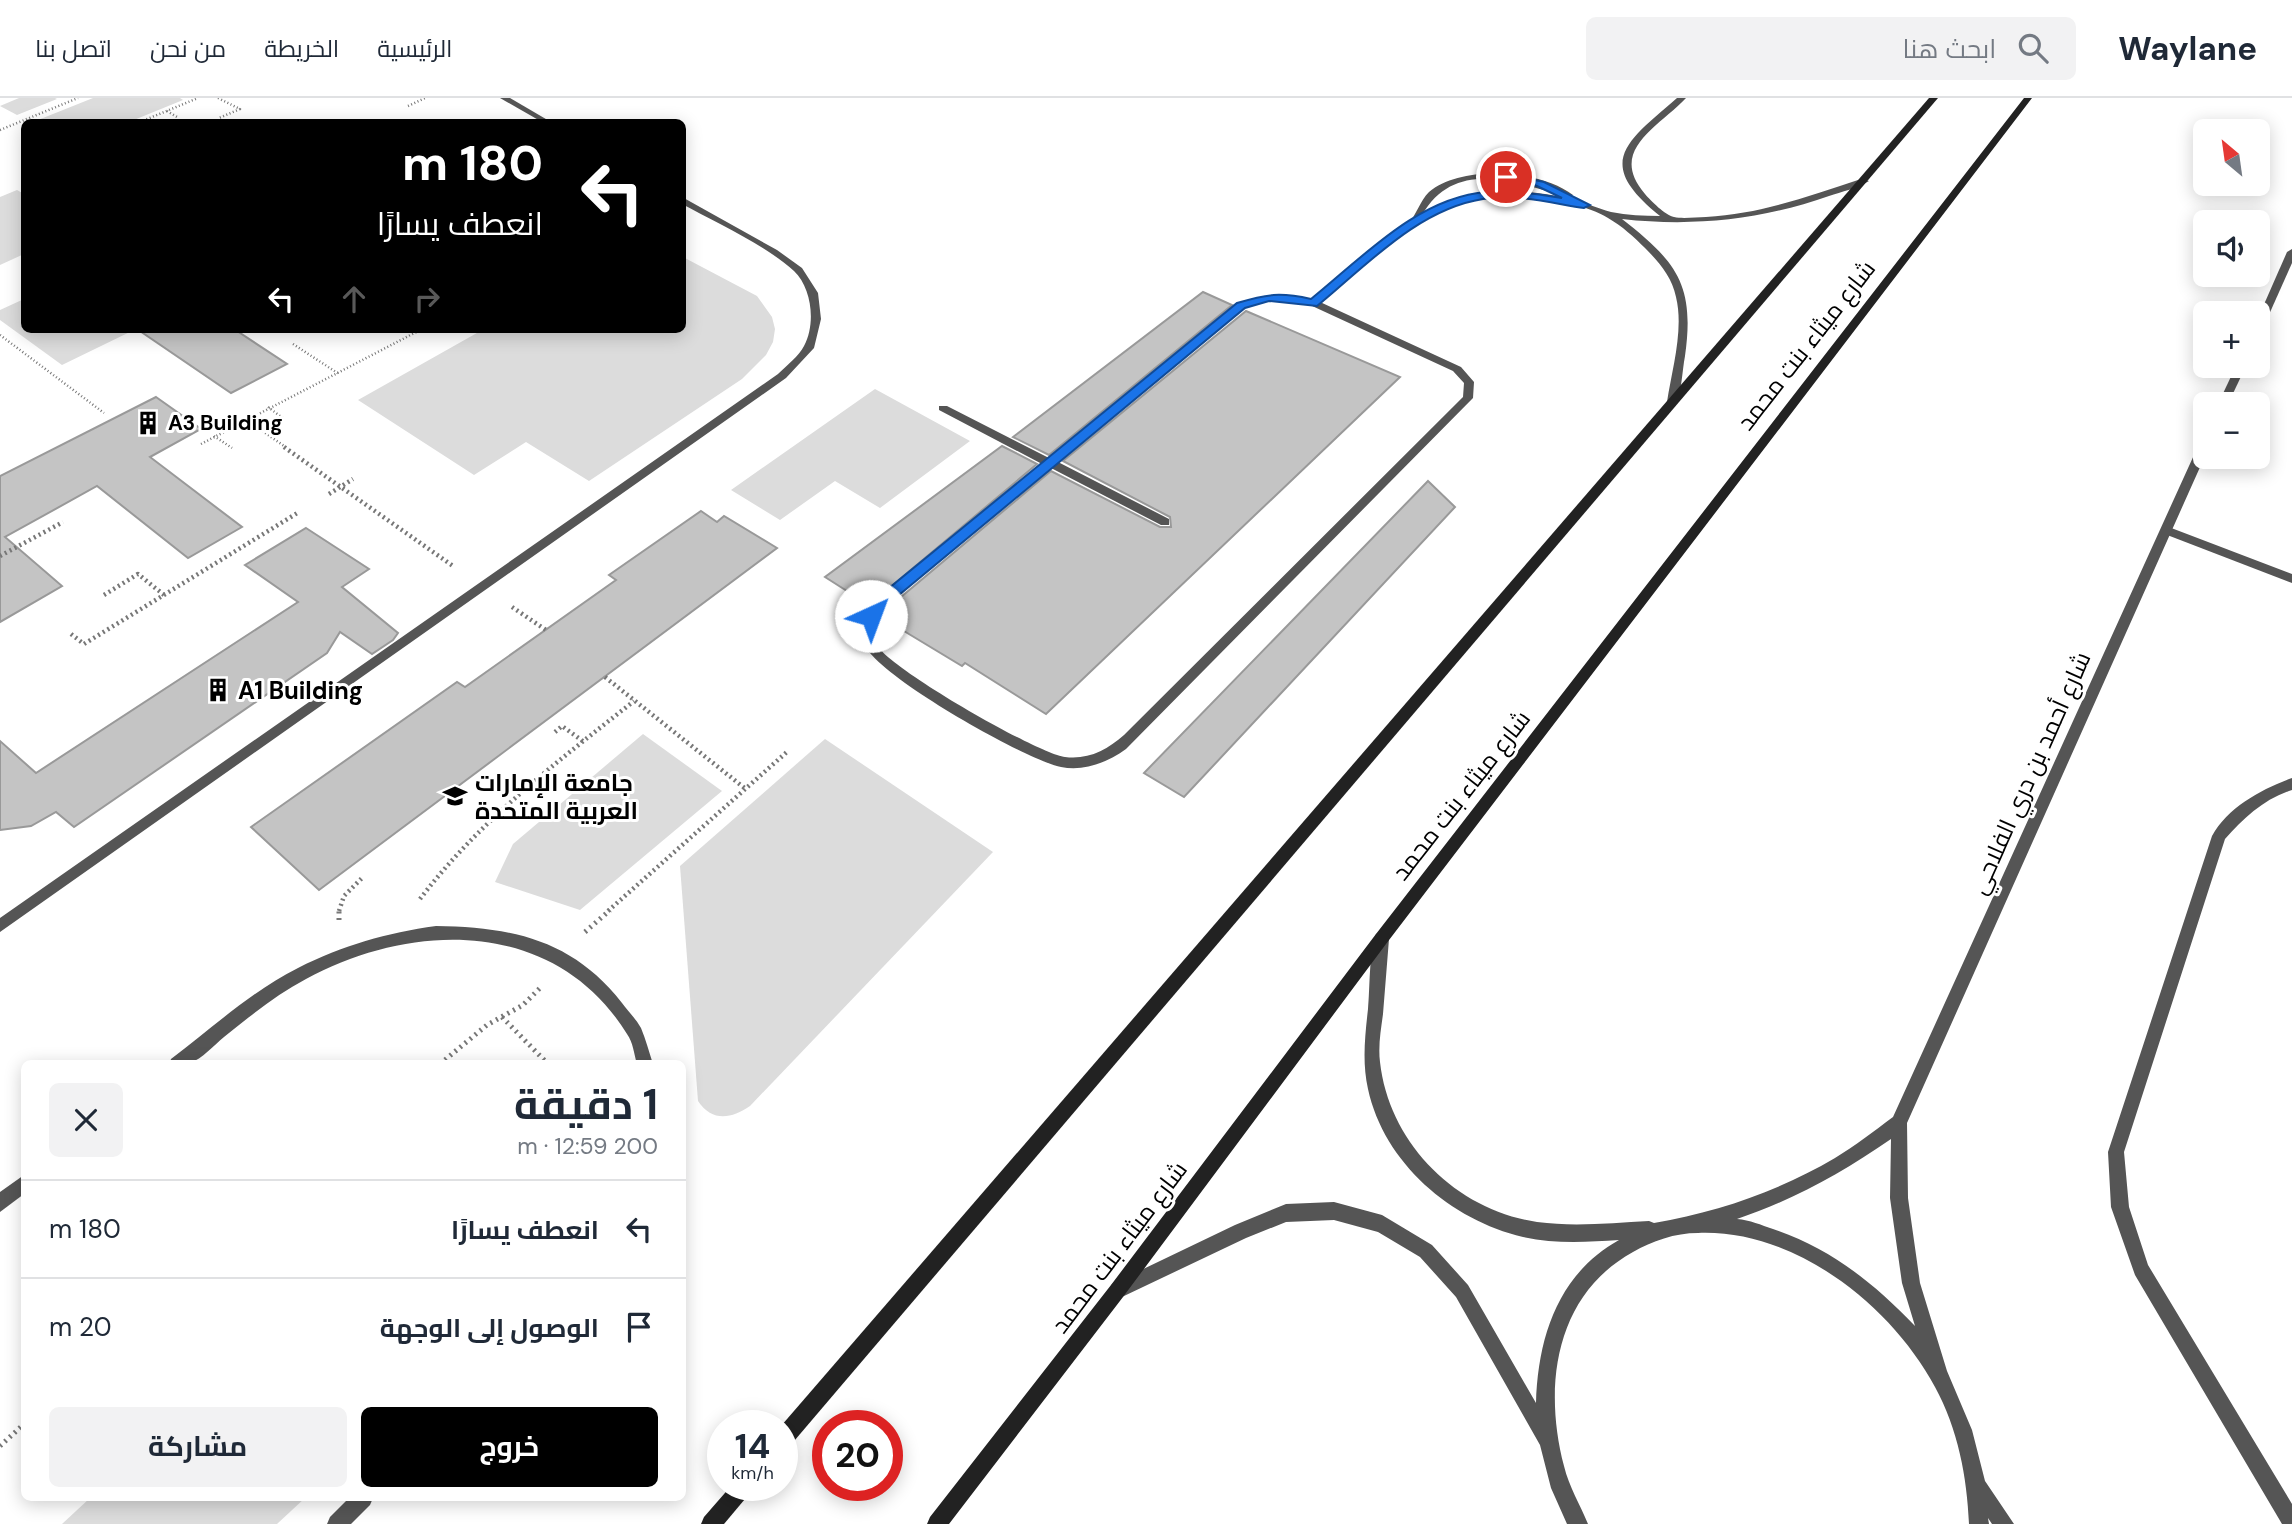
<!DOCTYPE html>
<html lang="ar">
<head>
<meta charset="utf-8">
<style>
	body { margin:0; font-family:"DM Sans",Cairo,sans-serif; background:#f2f2f3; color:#1f2937; direction:rtl; height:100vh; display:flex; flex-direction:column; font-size:26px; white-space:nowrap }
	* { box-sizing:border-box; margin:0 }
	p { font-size:23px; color:#747a83 }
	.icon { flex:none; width:38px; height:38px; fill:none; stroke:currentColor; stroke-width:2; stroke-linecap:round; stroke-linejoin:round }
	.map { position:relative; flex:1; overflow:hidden; direction:ltr }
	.side { position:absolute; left:21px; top:962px; width:665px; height:441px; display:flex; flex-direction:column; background:#fff; border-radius:10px; box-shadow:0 4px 18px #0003; direction:rtl }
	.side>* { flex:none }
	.guide { position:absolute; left:21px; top:21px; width:665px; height:214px; border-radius:10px; box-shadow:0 4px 18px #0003; direction:rtl; background:#000; color:#fff; overflow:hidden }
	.needle { width:46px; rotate:331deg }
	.tools { position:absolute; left:2193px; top:21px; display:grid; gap:14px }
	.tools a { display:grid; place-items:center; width:77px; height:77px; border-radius:10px; background:#fff; box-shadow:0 4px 18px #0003; font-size:35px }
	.speed { position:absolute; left:707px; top:1312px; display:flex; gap:14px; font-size:35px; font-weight:700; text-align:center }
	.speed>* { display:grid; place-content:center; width:91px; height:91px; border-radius:50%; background:#fff; box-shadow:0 4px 18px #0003; line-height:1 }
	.speed small { font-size:18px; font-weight:400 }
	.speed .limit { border:10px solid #d22; background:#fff; color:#111 }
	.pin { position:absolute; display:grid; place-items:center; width:60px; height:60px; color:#fff; margin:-30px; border:4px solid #fff; border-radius:50%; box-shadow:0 2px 7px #0007 }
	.me { position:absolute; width:77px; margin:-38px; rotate:43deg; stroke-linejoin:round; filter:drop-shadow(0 0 5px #0008) }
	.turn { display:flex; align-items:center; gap:24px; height:147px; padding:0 28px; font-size:32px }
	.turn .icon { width:91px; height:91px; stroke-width:2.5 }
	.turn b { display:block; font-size:49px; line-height:60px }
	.lanes { display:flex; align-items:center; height:66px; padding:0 28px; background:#0003; justify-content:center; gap:35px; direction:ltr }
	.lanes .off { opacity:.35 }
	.round { display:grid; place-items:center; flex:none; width:74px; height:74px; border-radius:10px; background:#f2f2f3 }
	.summary { display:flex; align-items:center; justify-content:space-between; height:119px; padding:0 28px }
	h1 { font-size:42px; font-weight:700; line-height:52px }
	.primary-button { display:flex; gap:14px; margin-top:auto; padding:14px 28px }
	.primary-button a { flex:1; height:80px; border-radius:10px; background:#000; color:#fff; font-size:28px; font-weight:700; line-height:80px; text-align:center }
	.primary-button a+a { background:#f2f2f3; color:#1f2937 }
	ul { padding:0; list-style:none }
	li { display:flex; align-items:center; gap:21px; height:98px; padding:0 28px; border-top:2px solid #e0e1e3 }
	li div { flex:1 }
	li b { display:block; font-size:26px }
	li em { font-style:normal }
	header { display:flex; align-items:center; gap:42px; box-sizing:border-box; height:98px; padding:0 35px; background:#fff; border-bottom:2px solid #e0e1e3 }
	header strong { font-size:33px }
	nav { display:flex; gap:38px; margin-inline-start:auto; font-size:24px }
	.search { width:490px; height:63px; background:#f2f2f3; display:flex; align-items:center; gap:18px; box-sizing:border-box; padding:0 24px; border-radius:10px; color:#747a83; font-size:26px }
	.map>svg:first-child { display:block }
	.green { fill:#dcdcdc }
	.building { fill:#c4c4c4; stroke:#999; stroke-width:2 }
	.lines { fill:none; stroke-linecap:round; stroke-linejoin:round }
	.path-far2 { stroke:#777; stroke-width:2.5; stroke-dasharray:1 2.5; stroke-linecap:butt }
	.path-far1 { stroke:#777; stroke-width:4.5; stroke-dasharray:2 3.5; stroke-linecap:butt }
	.path { stroke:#777; stroke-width:5; stroke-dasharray:2 4.5; stroke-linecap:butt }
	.lane { fill:#555; fill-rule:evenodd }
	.street { fill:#555; fill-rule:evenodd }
	.secondary { fill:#222; fill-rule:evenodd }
	.route { fill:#1a73e8; stroke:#114b97; stroke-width:2 }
	.labels { text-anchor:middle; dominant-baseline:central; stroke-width:6; stroke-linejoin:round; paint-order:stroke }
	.far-poi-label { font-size:21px; font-weight:bold; fill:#000; stroke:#fff; text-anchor:start }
	.street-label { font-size:24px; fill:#000; stroke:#fff }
	.poi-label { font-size:24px; font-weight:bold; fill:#000; stroke:#fff; text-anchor:start }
</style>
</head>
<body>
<header>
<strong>Waylane</strong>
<div class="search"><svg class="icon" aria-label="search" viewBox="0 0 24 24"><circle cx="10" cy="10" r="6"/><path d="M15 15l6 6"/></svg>ابحث هنا</div>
<nav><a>الرئيسية</a><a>الخريطة</a><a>من نحن</a><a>اتصل بنا</a></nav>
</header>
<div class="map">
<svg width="2292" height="1426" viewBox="0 0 2292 1426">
	<rect width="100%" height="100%" fill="#fff"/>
	<g class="green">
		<polygon points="19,0 55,0 57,1 17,17 0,8"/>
		<polygon points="93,0 180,0 183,2 129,24 33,24"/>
		<polygon points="17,92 24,96 24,156 0,167 0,99"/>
		<polygon points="683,159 757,198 772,219 775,231 773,244 766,257 742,281 589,383 526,344 474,377 358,302 484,231 682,231"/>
		<polygon points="24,201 24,231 136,231 62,267 0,222 0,212"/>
		<polygon points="875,291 970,343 880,410 835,383 780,422 731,392"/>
		<polygon points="643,636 722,693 580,812 495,784 513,746"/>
		<path d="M825,641L993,754L750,1008C731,1021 712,1024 698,1003L680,768Z"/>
		<polygon points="90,1400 305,1400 277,1426 62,1426"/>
	</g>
	<g class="building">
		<polygon points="1203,194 1232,207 1049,357 1013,339"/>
		<polygon points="1246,213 1400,279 1046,616 965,565 962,568 899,530 901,527 882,515 1051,373 1160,429 1171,429 1170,419 1063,363"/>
		<polygon points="137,231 234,231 287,266 231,295"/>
		<polygon points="156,299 201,331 150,359 242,429 188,460 97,388 5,439 62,488 0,524 0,378"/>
		<polygon points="1002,348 1037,366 869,507 825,479"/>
		<polygon points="1428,383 1455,409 1184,699 1144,675"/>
		<polygon points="701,413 717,424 724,418 777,450 319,792 251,729 457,584 465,589 616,482 609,477"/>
		<polygon points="306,430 369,471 342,489 398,535 393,542 372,556 340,534 327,555 74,729 56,714 31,728 0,732 0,643 36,675 298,504 245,467"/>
	</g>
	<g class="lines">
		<g class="path-far2">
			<polyline points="218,0 240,11 219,20"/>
			<polyline points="408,8 425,0"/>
			<polyline points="167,13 177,19"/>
			<polyline points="140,24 198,0"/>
			<polyline points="0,32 78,0"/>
			<polyline points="0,237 104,315"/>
			<polyline points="293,246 339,276"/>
			<polyline points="268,309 284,321"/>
			<polyline points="245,321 287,350"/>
			<polyline points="214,338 232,350"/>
			<polyline points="201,346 422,231"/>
		</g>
		<g class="path-far1">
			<polyline points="284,349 453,468"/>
			<polyline points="329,396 353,381"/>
			<polyline points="0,458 63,424"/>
			<polyline points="104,497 138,476 164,497"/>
			<polyline points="512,509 546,532"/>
			<polyline points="71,536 84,546 299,414"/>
			<polyline points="605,579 747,692"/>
			<polyline points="555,634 562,628 584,644"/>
			<path d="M420,801C480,722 557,664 634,603"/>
			<polyline points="339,813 344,798 362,780"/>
			<polyline points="608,813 788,653"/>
		</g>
		<g class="path">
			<polyline points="339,822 339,812"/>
			<polyline points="585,834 610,812"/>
			<polyline points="502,919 548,966"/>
			<polyline points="440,966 487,927 523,907 540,890"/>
			<polyline points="0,1348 24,1326"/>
		</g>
		<g class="lane">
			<polygon points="500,0 510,0 551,24 542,24"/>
			<path d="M1677,0H1686C1659,29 1607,52 1645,96C1651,103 1665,117 1674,119C1683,121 1696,119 1706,119C1761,116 1809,98 1861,81L1869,83C1858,90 1841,94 1829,98C1761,122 1693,129 1622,121C1677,164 1695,187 1685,258C1682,274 1682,292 1676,306H1668L1667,304C1672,271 1684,232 1676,199C1672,179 1659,164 1645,150C1634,139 1622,128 1608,120C1575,99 1501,93 1463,105C1407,124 1364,167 1320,204L1461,269L1474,284L1473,300L1126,651C1108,664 1084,674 1061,669C1026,662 873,576 863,544C858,529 866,516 874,504L1042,366L939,312V308H947L1049,360L1237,206C1269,195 1278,195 1311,202C1333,183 1355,164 1378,146C1387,139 1401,133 1409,125C1416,117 1420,103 1429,94C1462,66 1540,72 1573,97L1568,100C1519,84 1455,59 1422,117C1470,92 1518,88 1570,101C1584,104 1597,110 1611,114C1627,117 1644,118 1660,118C1594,65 1625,45 1677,0ZM1269,202H1284L1310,207L1453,273L1464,285L1463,299L1124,637C1107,652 1088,662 1065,659C1038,656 888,570 876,546C870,534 876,520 882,510L1051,370L1161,427H1169V421L1058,364L1245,210Z"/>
			<path d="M682,99L777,152L802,170L818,195L821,221L814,250L786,280L0,834V820L778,276C786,268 799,258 804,248C816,226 812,190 794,173C767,148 715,124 682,106Z"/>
			<polygon points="2166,428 2292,476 2292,485 2162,435 2162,429"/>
			<path d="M2292,680V692C2264,701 2244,720 2225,741L2124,1054L2129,1109L2148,1167L2292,1406V1426H2282L2135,1177L2111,1109L2108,1054L2212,738C2228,709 2262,691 2292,680Z"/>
			<path d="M436,828C512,829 573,842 622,905C628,913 636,921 641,930C646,942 649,954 653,966H637C634,956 633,944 627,936C556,821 414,822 306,881C276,897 250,918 224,939C214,947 202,961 190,965C185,968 175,966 169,966L171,961C212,930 252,893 298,870C343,847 387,835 436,828Z"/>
			<polygon points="24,1077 24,1096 0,1114 0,1094"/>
			<polygon points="349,1400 373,1400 370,1407 351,1426 327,1426 330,1419"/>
		</g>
		<g class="street">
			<polygon points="2292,151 2292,165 2263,230 2258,233 2258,220 2287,154"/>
			<polygon points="2236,268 2246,268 2228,306 2218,306"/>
			<path d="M2205,342V358L1907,1025L1908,1100L1920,1185L1947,1273L1972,1332L1985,1383L2014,1426H1992L1988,1420L1989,1426H1969C1967,1379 1958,1331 1935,1289C1891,1207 1795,1131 1698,1135C1675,1135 1652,1143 1633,1154C1555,1197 1543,1288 1564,1368C1569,1389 1580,1406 1588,1426H1567L1551,1390L1540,1347L1456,1199L1420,1159L1378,1134L1334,1122L1286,1124L1246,1140L1124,1198L1118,1201L1112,1198L1109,1192L1112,1186L1235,1127L1286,1106L1334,1104L1382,1117L1432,1147L1468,1187L1536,1305C1538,1239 1558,1176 1619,1142C1587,1144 1554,1146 1523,1139C1451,1122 1384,1065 1368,991C1362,964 1365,938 1368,911C1370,892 1369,852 1376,836L1381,834L1386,836L1389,841C1387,866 1385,891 1383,916C1381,931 1378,948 1380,964C1389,1045 1456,1112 1537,1124C1574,1129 1612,1125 1649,1123L1654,1125C1718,1114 1779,1093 1835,1060C1855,1048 1874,1033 1893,1019L2199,346ZM1891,1041L1890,1100L1902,1185L1915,1228C1874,1185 1830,1150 1773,1131C1761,1127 1750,1122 1737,1121C1793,1102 1842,1075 1891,1041Z"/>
		</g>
		<g class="secondary">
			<polygon points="1929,0 1938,0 789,1349 782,1351 781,1328"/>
			<polygon points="2024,0 2032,0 1386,846 1123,1199 949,1426 927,1426 930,1419 1111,1187 1376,836"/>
			<polygon points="731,1388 753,1388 750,1395 724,1426 701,1426 704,1419"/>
		</g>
	</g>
	<path class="route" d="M1506,76L1544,84L1590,107L1584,110C1551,105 1517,96 1483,101C1418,111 1366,168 1317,208L1269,203L1245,210L893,502L876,522H866V514L883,495L1237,205C1267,196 1280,194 1311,201C1362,160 1418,99 1487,94C1513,92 1537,96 1562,100L1537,88L1503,81V77Z"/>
	<defs>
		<g id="building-bare" transform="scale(1.89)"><path d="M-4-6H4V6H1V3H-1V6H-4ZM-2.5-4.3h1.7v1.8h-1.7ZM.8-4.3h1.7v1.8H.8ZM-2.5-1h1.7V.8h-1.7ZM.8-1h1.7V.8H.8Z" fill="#000" stroke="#fff" stroke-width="2.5" paint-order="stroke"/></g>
		<g id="university-bare" transform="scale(1.89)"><path d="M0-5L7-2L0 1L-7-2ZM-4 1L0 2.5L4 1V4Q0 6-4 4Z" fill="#000" stroke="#fff" stroke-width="2.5" paint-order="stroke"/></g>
	</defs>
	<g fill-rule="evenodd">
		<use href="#building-bare" x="148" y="325"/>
		<use href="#building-bare" x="218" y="592"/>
		<use href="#university-bare" x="455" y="698"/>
	</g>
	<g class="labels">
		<g class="far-poi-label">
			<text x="168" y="325">A3 Building</text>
		</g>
		<g class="street-label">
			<text transform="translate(1806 247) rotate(-52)">شارع ميثاء بنت محمد</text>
			<text transform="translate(2030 675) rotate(-66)">شارع أحمد بن دري الفلاحي</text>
			<text transform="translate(1461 697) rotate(-52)">شارع ميثاء بنت محمد</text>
			<text transform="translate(1119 1149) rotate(-53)">شارع ميثاء بنت محمد</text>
		</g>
		<g class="poi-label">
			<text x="238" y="592">A1 Building</text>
			<text x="475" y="684">جامعة الإمارات<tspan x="475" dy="28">العربية المتحدة</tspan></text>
		</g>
	</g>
</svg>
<div class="tools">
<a><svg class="needle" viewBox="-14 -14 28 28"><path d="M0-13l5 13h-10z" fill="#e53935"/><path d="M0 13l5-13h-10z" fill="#747a83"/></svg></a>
<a><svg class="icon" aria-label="sound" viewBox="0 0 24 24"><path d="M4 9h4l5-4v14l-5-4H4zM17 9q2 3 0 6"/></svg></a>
<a>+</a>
<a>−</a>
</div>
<div class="speed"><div>14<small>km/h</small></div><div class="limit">20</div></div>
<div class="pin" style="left:1506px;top:79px;background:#d93025"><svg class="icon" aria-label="arrive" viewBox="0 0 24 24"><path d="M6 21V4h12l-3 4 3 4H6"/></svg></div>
<svg class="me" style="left:871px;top:518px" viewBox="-20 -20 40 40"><circle r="19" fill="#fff"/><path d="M0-13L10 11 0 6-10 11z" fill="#1a73e8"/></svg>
<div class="guide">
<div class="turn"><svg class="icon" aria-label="left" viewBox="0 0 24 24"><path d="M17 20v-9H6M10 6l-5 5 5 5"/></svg><div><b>180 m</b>انعطف يسارًا</div></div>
<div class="lanes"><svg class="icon" aria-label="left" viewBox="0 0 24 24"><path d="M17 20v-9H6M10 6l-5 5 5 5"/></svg><svg class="icon off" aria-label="ahead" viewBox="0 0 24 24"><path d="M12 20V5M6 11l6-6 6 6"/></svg><svg class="icon off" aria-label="right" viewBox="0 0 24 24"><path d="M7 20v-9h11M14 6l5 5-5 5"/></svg></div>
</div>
<section class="side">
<div class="summary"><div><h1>1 دقيقة</h1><p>200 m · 12:59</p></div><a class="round"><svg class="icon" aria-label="close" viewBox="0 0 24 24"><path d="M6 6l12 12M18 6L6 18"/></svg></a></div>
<ul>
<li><svg class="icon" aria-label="left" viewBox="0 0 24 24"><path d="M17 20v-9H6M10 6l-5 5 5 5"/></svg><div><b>انعطف يسارًا</b></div><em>180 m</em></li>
<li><svg class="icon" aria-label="arrive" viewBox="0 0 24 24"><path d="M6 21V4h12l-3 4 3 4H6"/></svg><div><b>الوصول إلى الوجهة</b></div><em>20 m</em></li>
</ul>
<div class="primary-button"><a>خروج</a><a>مشاركة</a></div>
</section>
</div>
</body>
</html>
